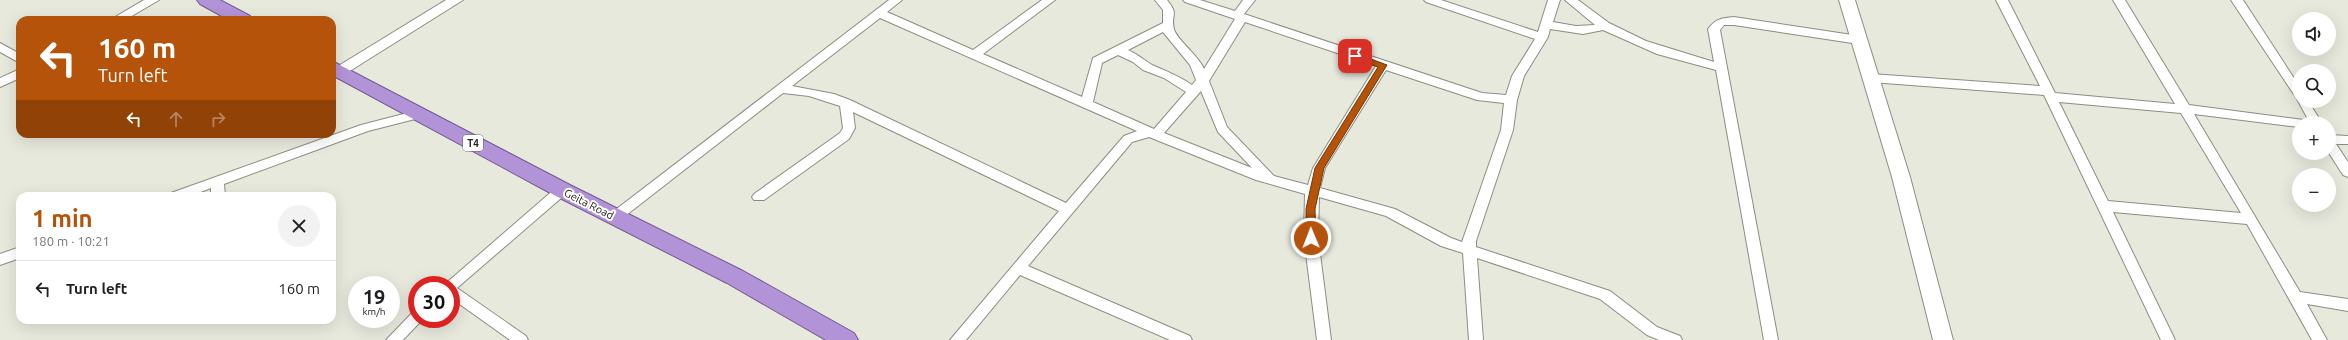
<!DOCTYPE html>
<html lang="en">
<head>
<meta charset="utf-8">
<style>
	body { margin:0; font-family:Ubuntu,sans-serif; background:#f2f2f2; color:#202124; height:100vh; display:flex; flex-direction:column; font-size:15px; white-space:nowrap }
	* { box-sizing:border-box; margin:0 }
	p { font-size:13px; color:#757577 }
	.icon { flex:none; width:22px; height:22px; fill:none; stroke:currentColor; stroke-width:2; stroke-linecap:round; stroke-linejoin:round }
	.map { position:relative; flex:1; overflow:hidden }
	.drawer { position:absolute; left:16px; top:192px; width:320px; height:132px; display:flex; flex-direction:column; background:#fff; border-radius:12px; box-shadow:0 4px 16px #0002 }
	.drawer>* { flex:none }
	.top-card { position:absolute; left:16px; top:16px; width:320px; height:122px; border-radius:12px; box-shadow:0 4px 16px #0002; background:#b45309; color:#fff; overflow:hidden }
	.fabs { position:absolute; left:2292px; top:12px; display:grid; gap:8px }
	.fabs a { display:grid; place-items:center; width:44px; height:44px; border-radius:50%; background:#fff; box-shadow:0 4px 16px #0002; font-size:20px }
	.speed { position:absolute; left:348px; top:276px; display:flex; gap:8px; font-size:20px; font-weight:700; text-align:center }
	.speed>* { display:grid; place-content:center; width:52px; height:52px; border-radius:50%; background:#fff; box-shadow:0 4px 16px #0002; line-height:1 }
	.speed small { font-size:10px; font-weight:400 }
	.speed .limit { border:6px solid #d22; background:#fff; color:#111 }
	.pin { position:absolute; display:grid; place-items:center; width:34px; height:34px; color:#fff; margin:-17px; border-radius:8px; box-shadow:0 2px 6px #0006 }
	.me { position:absolute; width:44px; margin:-22px; rotate:359deg; stroke-linejoin:round; filter:drop-shadow(0 0 3px #0008) }
	.turn { display:flex; align-items:center; gap:14px; height:84px; padding:0 16px; font-size:18px }
	.turn .icon { width:52px; height:52px; stroke-width:2.5 }
	.turn b { display:block; font-size:28px; line-height:34px }
	.lanes { display:flex; align-items:center; height:38px; padding:0 16px; background:#0003; justify-content:center; gap:20px; direction:ltr }
	.lanes .off { opacity:.35 }
	.round { display:grid; place-items:center; flex:none; width:42px; height:42px; border-radius:21px; background:#f2f2f2 }
	.headline { display:flex; align-items:center; justify-content:space-between; height:68px; padding:0 16px }
	h1 { font-size:24px; font-weight:700; line-height:30px; color:#b45309 }
	ul { padding:0; list-style:none }
	li { display:flex; align-items:center; gap:12px; height:56px; padding:0 16px; border-top:1px solid #e0e0e0 }
	li div { flex:1 }
	li b { display:block; font-size:15px }
	li em { font-style:normal }
	.map>svg:first-child { display:block }
	.lines { fill:none; stroke-linecap:round; stroke-linejoin:round }
	.minor-casing { stroke:#8c8d82; stroke-width:2 }
	.tertiary-casing { stroke:#8c8d82; stroke-width:2 }
	.secondary-casing { stroke:#8c8d82; stroke-width:2 }
	.trunk-casing { stroke:#735a90; stroke-width:2 }
	.minor { fill:#fff; fill-rule:evenodd }
	.tertiary { fill:#fff; fill-rule:evenodd }
	.secondary { fill:#fff; fill-rule:evenodd }
	.trunk { fill:#b293d8; fill-rule:evenodd }
	.route { fill:#b45309; stroke:#753606 }
	.labels { text-anchor:middle; dominant-baseline:central; stroke-width:4; stroke-linejoin:round; paint-order:stroke }
	.shield { fill:#fff; stroke:#646462; stroke-width:1 }
	.shield-label { font-size:10px; font-weight:bold; fill:#21221e }
	.street-label { font-size:11px; fill:#21221e; stroke:#fff }
</style>
</head>
<body>
<div class="map">
<svg width="2348" height="340" viewBox="0 0 2348 340">
	<rect width="100%" height="100%" fill="#e8e9dd"/>
	<g class="lines">
		<g class="minor-casing">
			<g id="minor">
				<polygon points="144,0 159,0 125,20 110,20"/>
				<path d="M889,0H902L887,12L973,50L1042,0H1055L983,54L1082,97L1093,58L1163,23V10L1155,0H1167C1180,16 1170,14 1174,29C1176,39 1199,56 1204,69L1235,19L1185,2L1183,0H1200L1235,11L1243,0H1255L1244,14L1482,93L1506,95L1512,76L1535,39L1426,2L1424,0H1441L1538,32L1548,0H1560L1553,22L1576,26L1595,25L1565,0H1578L1609,23L1646,41L1714,62L1708,29C1715,19 1722,18 1734,17L1859,36L1865,40L1859,44L1734,25H1724L1720,30L1778,340H1764L1716,70L1657,54L1603,30L1583,34L1550,29L1548,37L1524,76L1517,100L1513,130L1476,241V247L1610,291L1657,327L1680,336L1682,340H1659L1647,335L1600,299L1477,258L1483,340H1469L1463,253L1441,246L1386,216L1319,197L1318,238L1331,340H1317L1304,238L1305,194L1256,180L1149,137L1132,142L1028,266L1190,336L1192,340H1170L1020,275L966,340H950L1059,211L853,112L855,128L849,139L764,200H754L752,197L754,194L840,133L843,128L840,106L809,96L783,93L620,220H610L608,217L610,214ZM880,18L1137,131L1124,136L1066,203L850,100L834,94L792,86ZM1245,22L1376,66L1313,168L1308,185L1274,176L1227,127L1209,81ZM1163,32L1190,65L1196,80L1192,85C1179,76 1166,71 1152,65C1144,60 1137,54 1128,50ZM1118,55L1133,62L1143,70L1164,78L1186,92L1154,129L1093,102L1102,63ZM1386,70L1477,100L1504,103L1501,130L1462,242L1451,238L1395,209L1320,188L1325,168ZM1201,91L1218,132L1252,168L1164,133Z"/>
				<path d="M1996,0H2008L2055,93L2175,104L2113,0H2125L2189,105L2304,120L2306,123H2299V127L2194,114L2300,292L2348,299V311L2307,304L2327,340H2312L2247,224L2113,212L2175,340H2161L2044,95L1871,82L1865,78L1871,74L2040,86ZM2059,102L2181,113L2241,213L2108,201Z"/>
				<polygon points="2231,0 2243,0 2299,86 2299,101 2308,101 2322,123 2310,123 2297,99"/>
				<polygon points="0,43 20,54 20,63 0,52"/>
				<polygon points="20,69 20,78 0,87 0,78"/>
				<polygon points="419,110 423,111 425,114 423,117 368,131 224,184 225,196 211,196 211,188 190,196 169,196 171,193 361,125"/>
				<polygon points="2329,135 2348,136 2348,144 2336,144 2348,162 2348,177 2343,175 2329,153"/>
				<polygon points="562,185 567,187 569,190 567,193 457,288 526,336 528,340 510,340 451,298 451,285 444,285 557,187"/>
				<polygon points="20,247 20,258 0,265 0,254"/>
				<polygon points="417,311 417,319 423,319 403,340 386,340 412,313"/>
			</g>
		</g>
		<g class="tertiary-casing">
			<polygon id="tertiary" points="446,0 463,0 345,74 335,74 333,71 335,68"/>
		</g>
		<g class="secondary-casing">
			<polygon id="secondary" points="1839,0 1855,0 1910,177 1953,340 1933,340 1892,177"/>
		</g>
		<g class="trunk-casing">
			<g id="trunk">
				<polygon points="197,0 220,0 250,16 252,20 229,20 200,4"/>
				<polygon points="332,61 570,185 743,271 854,333 858,340 826,340 727,283 554,195 332,75"/>
			</g>
		</g>
		<use href="#minor" class="minor"/>
		<use href="#tertiary" class="tertiary"/>
		<use href="#secondary" class="secondary"/>
		<use href="#trunk" class="trunk"/>
	</g>
	<polygon class="route" points="1355,53 1387,65 1324,168 1315,209 1316,238 1311,242 1306,238 1306,209 1315,168 1378,67 1352,58 1351,56"/>
	<g class="labels">
		<rect class="shield" x="463" y="135" width="20" height="16" rx="3"/>
		<g class="shield-label">
			<text x="473" y="143">T4</text>
		</g>
		<g class="street-label">
			<text transform="translate(589 204) rotate(27)">Geita Road</text>
		</g>
	</g>
</svg>
<div class="fabs">
<a><svg class="icon" aria-label="sound" viewBox="0 0 24 24"><path d="M4 9h4l5-4v14l-5-4H4zM17 9q2 3 0 6"/></svg></a>
<a><svg class="icon" aria-label="search" viewBox="0 0 24 24"><circle cx="10" cy="10" r="6"/><path d="M15 15l6 6"/></svg></a>
<a>+</a>
<a>−</a>
</div>
<div class="speed"><div>19<small>km/h</small></div><div class="limit">30</div></div>
<div class="pin" style="left:1355px;top:56px;background:#d93025"><svg class="icon" aria-label="arrive" viewBox="0 0 24 24"><path d="M6 21V4h12l-3 4 3 4H6"/></svg></div>
<svg class="me" style="left:1311px;top:238px" viewBox="-20 -20 40 40"><circle r="17" fill="#b45309" stroke="#fff" stroke-width="3"/><path d="M0-11L8 9 0 5-8 9z" fill="#fff"/></svg>
<div class="top-card">
<div class="turn"><svg class="icon" aria-label="left" viewBox="0 0 24 24"><path d="M17 20v-9H6M10 6l-5 5 5 5"/></svg><div><b>160 m</b>Turn left</div></div>
<div class="lanes"><svg class="icon" aria-label="left" viewBox="0 0 24 24"><path d="M17 20v-9H6M10 6l-5 5 5 5"/></svg><svg class="icon off" aria-label="ahead" viewBox="0 0 24 24"><path d="M12 20V5M6 11l6-6 6 6"/></svg><svg class="icon off" aria-label="right" viewBox="0 0 24 24"><path d="M7 20v-9h11M14 6l5 5-5 5"/></svg></div>
</div>
<section class="drawer">
<div class="headline"><div><h1>1 min</h1><p>180 m · 10:21</p></div><a class="round"><svg class="icon" aria-label="close" viewBox="0 0 24 24"><path d="M6 6l12 12M18 6L6 18"/></svg></a></div>
<ul>
<li><svg class="icon" aria-label="left" viewBox="0 0 24 24"><path d="M17 20v-9H6M10 6l-5 5 5 5"/></svg><div><b>Turn left</b></div><em>160 m</em></li>
</ul>
</section>
</div>
</body>
</html>
